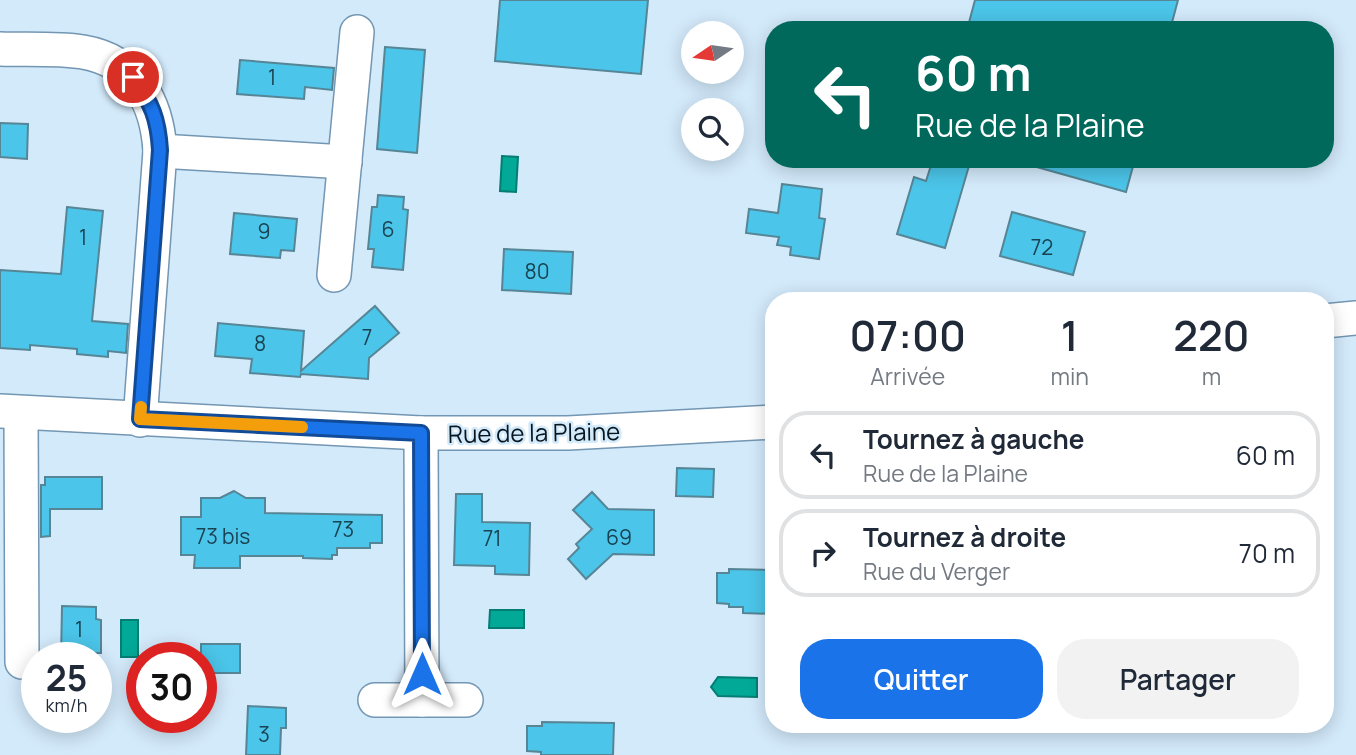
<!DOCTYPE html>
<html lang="fr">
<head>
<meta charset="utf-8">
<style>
	body { margin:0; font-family:Manrope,sans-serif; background:#f2f2f3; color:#1f2937; height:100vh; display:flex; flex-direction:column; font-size:26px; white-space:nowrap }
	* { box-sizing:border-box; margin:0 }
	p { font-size:23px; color:#747a83 }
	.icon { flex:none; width:38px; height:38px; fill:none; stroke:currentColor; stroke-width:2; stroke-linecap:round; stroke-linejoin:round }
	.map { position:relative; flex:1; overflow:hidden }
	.details { position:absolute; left:765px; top:292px; width:569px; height:441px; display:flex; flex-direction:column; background:#fff; border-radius:28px; box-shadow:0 4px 18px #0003 }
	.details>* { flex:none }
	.guide { position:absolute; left:765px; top:21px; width:569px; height:147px; border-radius:28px; box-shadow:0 4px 18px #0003; background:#00695c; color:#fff; overflow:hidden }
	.needle { width:46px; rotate:257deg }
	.fabs { position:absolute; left:681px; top:21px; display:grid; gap:14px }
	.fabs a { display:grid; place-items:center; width:63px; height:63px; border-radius:50%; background:#fff; box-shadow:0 4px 18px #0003; font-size:35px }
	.speed { position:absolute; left:21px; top:642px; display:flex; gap:14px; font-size:35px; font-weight:700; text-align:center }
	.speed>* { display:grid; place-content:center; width:91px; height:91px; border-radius:50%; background:#fff; box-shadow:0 4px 18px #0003; line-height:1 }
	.speed small { font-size:18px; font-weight:400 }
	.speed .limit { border:10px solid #d22; background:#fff; color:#111 }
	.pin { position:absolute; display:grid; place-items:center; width:60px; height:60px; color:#fff; margin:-30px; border:4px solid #fff; border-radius:50%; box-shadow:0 2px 7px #0007 }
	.me { position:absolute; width:77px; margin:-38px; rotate:0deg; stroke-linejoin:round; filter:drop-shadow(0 0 5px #0008) }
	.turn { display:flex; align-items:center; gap:24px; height:147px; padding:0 35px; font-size:32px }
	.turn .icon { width:91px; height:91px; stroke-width:2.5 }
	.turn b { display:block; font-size:49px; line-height:60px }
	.eta { display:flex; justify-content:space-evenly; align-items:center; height:119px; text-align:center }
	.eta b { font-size:42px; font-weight:600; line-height:49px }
	.primary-button { display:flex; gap:14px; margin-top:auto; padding:14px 35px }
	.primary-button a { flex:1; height:80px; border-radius:28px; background:#1a73e8; color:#fff; font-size:28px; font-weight:600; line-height:80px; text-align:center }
	.primary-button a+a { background:#f2f2f3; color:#1f2937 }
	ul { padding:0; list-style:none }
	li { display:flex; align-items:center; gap:21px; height:88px; margin:0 14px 10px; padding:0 21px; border:4px solid #e0e1e3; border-radius:28px }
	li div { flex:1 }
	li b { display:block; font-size:26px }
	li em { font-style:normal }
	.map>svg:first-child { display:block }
	.water { fill:#02a996; stroke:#047d73; stroke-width:2 }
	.building { fill:#4bc5e9; stroke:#568595; stroke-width:2 }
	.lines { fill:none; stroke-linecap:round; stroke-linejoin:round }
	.minor-casing { stroke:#7396b2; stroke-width:36 }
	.minor { stroke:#fff; stroke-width:33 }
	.route-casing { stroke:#114b97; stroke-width:18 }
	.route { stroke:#1a73e8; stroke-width:12 }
	.slow { stroke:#f59e0b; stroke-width:12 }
	.labels { text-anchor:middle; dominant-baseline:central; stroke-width:5; stroke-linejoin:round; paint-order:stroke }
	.number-label { font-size:21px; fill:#194252 }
	.street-label { font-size:24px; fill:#081620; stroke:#d3eafb }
</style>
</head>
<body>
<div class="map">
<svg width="1356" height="755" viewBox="0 0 1356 755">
	<rect width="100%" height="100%" fill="#d3eafb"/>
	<g class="water">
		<polygon points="502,156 518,157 516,192 500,191"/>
		<polygon points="490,610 524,610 524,628 489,628"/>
		<rect x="121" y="620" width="17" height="37"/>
		<polygon points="718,677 757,678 757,697 718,696 711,687"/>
	</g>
	<g class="building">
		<polygon points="500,0 648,0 641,74 495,61"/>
		<polygon points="975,0 1178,0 1170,30 967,30"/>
		<polygon points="385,47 425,50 417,153 377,149"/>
		<polygon points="240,60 334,68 332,90 305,87 304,99 237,94"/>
		<polygon points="0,123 28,124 27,159 0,157"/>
		<polygon points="933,159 971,159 945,248 897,234 914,177 926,181"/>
		<polygon points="1034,159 1135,159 1126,192 1033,166"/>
		<polygon points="782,184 822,189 819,218 825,219 819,259 790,255 791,247 777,245 779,237 746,233 749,209 778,213"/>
		<polygon points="378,195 404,197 403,209 408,210 403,270 372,267 374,249 368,249 372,207 377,207"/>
		<polygon points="67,207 103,211 92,321 128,324 126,353 108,351 108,357 77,354 77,349 30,345 30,350 0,348 0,270 61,274"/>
		<polygon points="1012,212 1085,232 1073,275 1000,256"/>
		<polygon points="234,213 297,219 294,251 281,250 280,258 230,254"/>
		<polygon points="504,249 573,252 571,294 502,290"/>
		<polygon points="375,306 399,333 369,358 368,379 301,374 300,377 250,373 252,359 215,356 218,323 304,331 301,371"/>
		<polygon points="677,468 714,469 713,497 676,496"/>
		<polygon points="45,477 102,477 102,509 50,509 50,536 41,537 41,485 45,485"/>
		<polygon points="234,491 246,498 265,498 265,513 382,515 382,543 370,543 370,548 337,548 337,555 332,555 332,559 303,558 303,556 240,556 240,568 194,568 195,555 181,555 181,517 201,517 201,498 220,498"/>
		<polygon points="592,492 608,509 654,510 654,555 613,554 586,579 568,559 579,548 576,544 592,529 573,510"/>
		<polygon points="456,494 482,494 482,522 530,523 529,575 495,574 495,566 454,565"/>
		<polygon points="729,569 774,570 774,614 743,613 743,607 729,607 729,604 717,603 717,573 729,573"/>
		<polygon points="62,606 96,607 96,619 101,620 101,653 96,653 96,658 61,658"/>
		<rect x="201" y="644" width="39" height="29"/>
		<polygon points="248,706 286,708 286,728 281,728 280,755 246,755"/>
		<polygon points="542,722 614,723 613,755 541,755 541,752 527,751 527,726 542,726"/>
	</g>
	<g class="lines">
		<g class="minor-casing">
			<g id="minor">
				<path d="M0,49C27,50 56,48 83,52C135,61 157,102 160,151L140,420"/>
				<polyline points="160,151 345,162"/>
				<polyline points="334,275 357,32"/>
				<polyline points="1325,321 1356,318"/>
				<polyline points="0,411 421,433 568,433 774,422"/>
				<polyline points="21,413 22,662"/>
				<polyline points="421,433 422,700"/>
				<polyline points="375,700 466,700"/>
			</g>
		</g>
		<use href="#minor" class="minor"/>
	</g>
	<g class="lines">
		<g class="route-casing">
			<path id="route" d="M133,77C152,104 158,118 160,150L140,419L421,433L422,674"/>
		</g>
		<use href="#route" class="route"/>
		<polyline class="slow" points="141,407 140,419 302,427"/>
	</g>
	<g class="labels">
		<g class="number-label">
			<text x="272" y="77">1</text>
			<text x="388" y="229">6</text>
			<text x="264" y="231">9</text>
			<text x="83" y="237">1</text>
			<text x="1042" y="247">72</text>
			<text x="537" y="271">80</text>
			<text x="367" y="337">7</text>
			<text x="260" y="343">8</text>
			<text x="343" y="529">73</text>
			<text x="223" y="536">73 bis</text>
			<text x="619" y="537">69</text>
			<text x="492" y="538">71</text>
			<text x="79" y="629">1</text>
			<text x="264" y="734">3</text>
		</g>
		<g class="street-label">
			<text transform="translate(534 432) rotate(-1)">Rue de la Plaine</text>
		</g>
	</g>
</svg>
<div class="fabs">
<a><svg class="needle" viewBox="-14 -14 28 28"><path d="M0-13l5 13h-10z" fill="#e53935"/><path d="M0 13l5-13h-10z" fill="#747a83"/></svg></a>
<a><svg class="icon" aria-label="search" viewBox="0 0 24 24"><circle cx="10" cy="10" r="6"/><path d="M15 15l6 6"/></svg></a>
</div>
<div class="speed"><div>25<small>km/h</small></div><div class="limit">30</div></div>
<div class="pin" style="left:133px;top:77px;background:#d93025"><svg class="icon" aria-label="arrive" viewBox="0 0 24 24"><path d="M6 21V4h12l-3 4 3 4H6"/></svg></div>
<svg class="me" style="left:422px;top:674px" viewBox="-20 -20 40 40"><path d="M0-17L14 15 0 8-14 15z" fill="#1a73e8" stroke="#fff" stroke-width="4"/></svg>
<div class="guide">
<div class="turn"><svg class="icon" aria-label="left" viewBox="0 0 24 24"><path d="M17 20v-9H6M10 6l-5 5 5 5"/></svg><div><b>60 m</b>Rue de la Plaine</div></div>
</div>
<section class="details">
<div class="eta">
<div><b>07:00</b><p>Arrivée</p></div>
<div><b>1</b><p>min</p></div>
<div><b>220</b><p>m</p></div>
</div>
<ul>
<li><svg class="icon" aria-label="left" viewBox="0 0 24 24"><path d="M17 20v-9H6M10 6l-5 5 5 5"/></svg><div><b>Tournez à gauche</b><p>Rue de la Plaine</p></div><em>60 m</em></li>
<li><svg class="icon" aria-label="right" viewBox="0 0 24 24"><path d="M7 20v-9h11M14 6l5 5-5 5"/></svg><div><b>Tournez à droite</b><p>Rue du Verger</p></div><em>70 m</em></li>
</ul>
<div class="primary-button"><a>Quitter</a><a>Partager</a></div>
</section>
</div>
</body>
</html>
